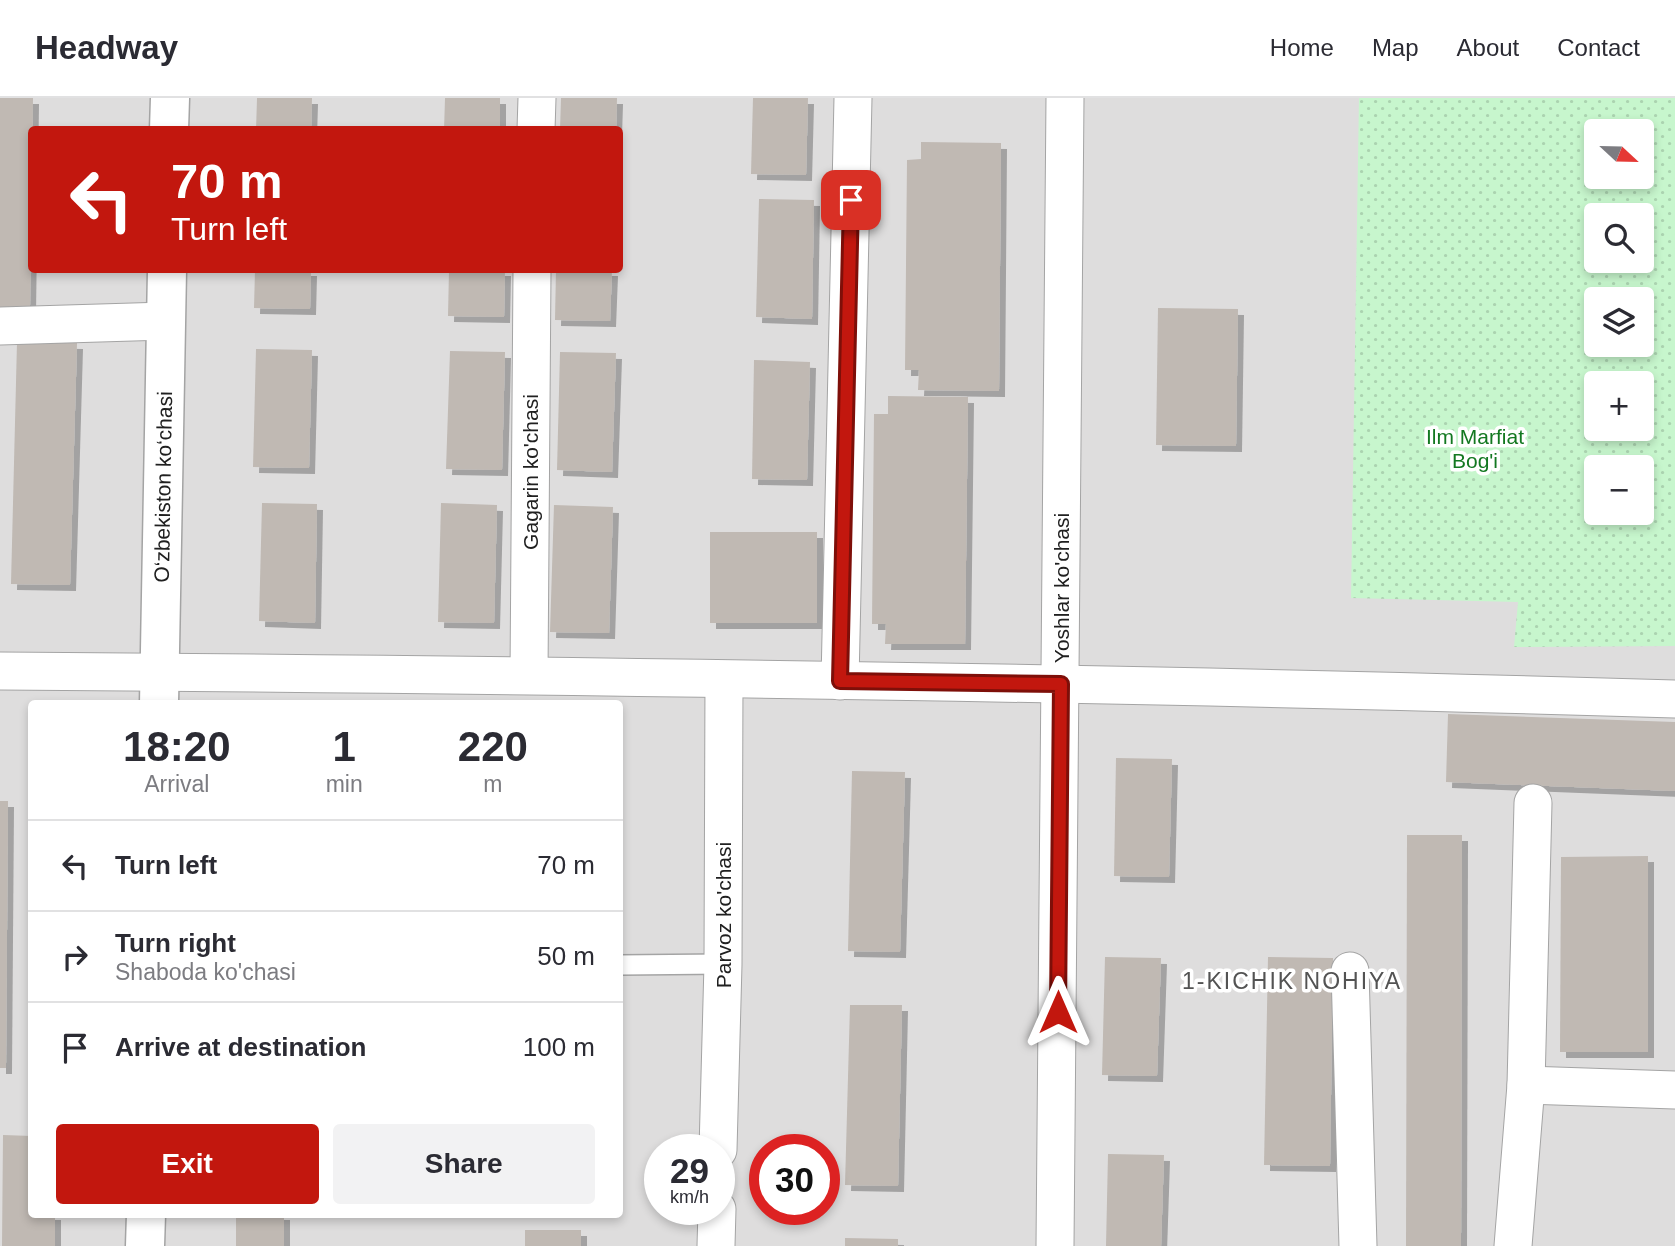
<!DOCTYPE html>
<html lang="en">
<head>
<meta charset="utf-8">
<style>
	body { margin:0; font-family:Helvetica,sans-serif; background:#f2f2f3; color:#2b2b33; height:100vh; display:flex; flex-direction:column; font-size:26px; white-space:nowrap }
	* { box-sizing:border-box; margin:0 }
	p { font-size:23px; color:#7c7c81 }
	.icon { flex:none; width:38px; height:38px; fill:none; stroke:currentColor; stroke-width:2; stroke-linecap:round; stroke-linejoin:round }
	.map { position:relative; flex:1; overflow:hidden }
	.panel { position:absolute; left:28px; top:602px; width:595px; height:518px; display:flex; flex-direction:column; background:#fff; border-radius:7px; box-shadow:0 4px 10px #0003 }
	.panel>* { flex:none }
	.hud { position:absolute; left:28px; top:28px; width:595px; height:147px; border-radius:7px; box-shadow:0 4px 10px #0003; background:#c2170e; color:#fff; overflow:hidden }
	.needle { width:46px; rotate:112deg }
	.tools { position:absolute; left:1584px; top:21px; display:grid; gap:14px }
	.tools a { display:grid; place-items:center; width:70px; height:70px; border-radius:7px; background:#fff; box-shadow:0 4px 10px #0003; font-size:35px }
	.speed { position:absolute; left:644px; top:1036px; display:flex; gap:14px; font-size:35px; font-weight:700; text-align:center }
	.speed>* { display:grid; place-content:center; width:91px; height:91px; border-radius:50%; background:#fff; box-shadow:0 4px 10px #0003; line-height:1 }
	.speed small { font-size:18px; font-weight:400 }
	.speed .limit { border:10px solid #d22; background:#fff; color:#111 }
	.pin { position:absolute; display:grid; place-items:center; width:60px; height:60px; color:#fff; margin:-30px; border-radius:14px; box-shadow:0 4px 10px #0006 }
	.me { position:absolute; width:77px; margin:-38px; rotate:0deg; stroke-linejoin:round; filter:drop-shadow(0 0 5px #0008) }
	.turn { display:flex; align-items:center; gap:24px; height:147px; padding:0 28px; font-size:32px }
	.turn .icon { width:91px; height:91px; stroke-width:2.5 }
	.turn b { display:block; font-size:49px; line-height:60px }
	.eta { display:flex; justify-content:space-evenly; align-items:center; height:119px; text-align:center }
	.eta b { font-size:42px; font-weight:800; line-height:49px }
	.primary-button { display:flex; gap:14px; margin-top:auto; padding:14px 28px }
	.primary-button a { flex:1; height:80px; border-radius:7px; background:#c2170e; color:#fff; font-size:28px; font-weight:800; line-height:80px; text-align:center }
	.primary-button a+a { background:#f2f2f3; color:#2b2b33 }
	ul { padding:0; list-style:none }
	li { display:flex; align-items:center; gap:21px; height:91px; padding:0 28px; border-top:2px solid #e1e1e2 }
	li div { flex:1 }
	li b { display:block; font-size:26px }
	li em { font-style:normal }
	header { display:flex; align-items:center; gap:42px; box-sizing:border-box; height:98px; padding:0 35px; background:#fff; border-bottom:2px solid #e1e1e2 }
	header strong { font-size:33px }
	nav { display:flex; gap:38px; margin-inline-start:auto; font-size:24px }
	.map>svg:first-child { display:block }
	.residential { fill:#dedddd; fill-rule:evenodd }
	.park { fill:url(#park-dots); fill-rule:evenodd }
	.building { fill:#c0b9b3; filter:url(#shadow) }
	.lines { fill:none; stroke-linecap:round; stroke-linejoin:round }
	.service-casing { stroke:#a4a4a4; stroke-width:22 }
	.minor-casing { stroke:#a4a4a4; stroke-width:39 }
	.tertiary-casing { stroke:#a4a4a4; stroke-width:41 }
	.service { stroke:#fff; stroke-width:19 }
	.minor { stroke:#fff; stroke-width:37 }
	.tertiary { stroke:#fff; stroke-width:38 }
	.route-casing { stroke:#7e0f09; stroke-width:18 }
	.route { stroke:#c2170e; stroke-width:12 }
	.labels { text-anchor:middle; dominant-baseline:central; stroke-width:7; stroke-linejoin:round; paint-order:stroke }
	.park-label { font-size:21px; fill:#137821; stroke:#fff }
	.street-label { font-size:21px; fill:#202020; stroke:#fff }
	.neighbourhood-label { font-size:23px; letter-spacing:2px; fill:#535353; stroke:#fff }
</style>
</head>
<body>
<header>
<strong>Headway</strong>
<nav><a>Home</a><a>Map</a><a>About</a><a>Contact</a></nav>
</header>
<div class="map">
<svg width="1675" height="1148" viewBox="0 0 1675 1148">
	<defs>
		<pattern id="park-dots" width="8" height="8" patternUnits="userSpaceOnUse" patternTransform="scale(1.75)"><rect width="8" height="8" fill="#c7f6cd"/><path d="M2 2h.1M6 6h.1" fill="none" stroke="#abd3b0" stroke-width="1.8" stroke-linecap="round"/></pattern>
		<filter id="shadow"><feDropShadow dx="6" dy="6" stdDeviation="0" flood-color="#0004"/></filter>
	</defs>
	<rect width="100%" height="100%" fill="#f0ede7"/>
	<path class="residential" d="M0,0H1675V1148H0ZM32,32H620V172H32ZM1596,33H1642V79H1596ZM1596,117H1642V163H1596ZM1596,201H1642V247H1596ZM1596,285H1642V331H1596ZM1596,369H1642V415H1596ZM32,606H620V1116H32ZM660,1052H719V1111H660ZM765,1052H824V1111H765Z"/>
	<path class="park" d="M1359,0H1675V548L1514,549L1518,504L1351,500ZM1596,33H1642V79H1596ZM1642,117V163H1596V117ZM1642,201V247H1596V201ZM1596,285H1642V331H1596ZM1596,369H1642V415H1596Z"/>
	<g class="building">
		<polygon points="0,0 33,0 30,209 0,209"/>
		<polygon points="257,0 312,0 311,32 256,32"/>
		<polygon points="445,0 500,0 500,32 444,32"/>
		<polygon points="561,0 617,0 616,32 560,32"/>
		<polygon points="753,0 808,0 806,77 751,76"/>
		<polygon points="921,44 1001,45 999,293 918,292 919,272 905,272 907,62 921,61"/>
		<polygon points="759,101 814,102 812,221 756,219"/>
		<polygon points="255,172 311,172 310,211 254,210"/>
		<polygon points="449,172 505,172 504,219 448,218"/>
		<polygon points="556,172 612,172 610,223 555,222"/>
		<polygon points="1158,210 1238,211 1236,348 1156,347"/>
		<polygon points="17,244 77,245 70,487 11,486"/>
		<polygon points="256,251 312,252 309,370 253,369"/>
		<polygon points="450,253 505,254 502,372 446,371"/>
		<polygon points="560,254 616,255 612,374 557,372"/>
		<polygon points="754,262 810,264 807,382 752,381"/>
		<polygon points="888,298 968,299 965,546 885,546 886,526 872,526 874,316 888,316"/>
		<polygon points="262,405 317,406 315,525 259,523"/>
		<polygon points="441,405 497,407 494,525 438,524"/>
		<polygon points="554,407 613,409 609,535 550,534"/>
		<rect x="710" y="434" width="107" height="91"/>
		<polygon points="1448,616 1675,624 1675,693 1446,684"/>
		<polygon points="1116,660 1172,661 1169,779 1114,778"/>
		<polygon points="852,673 905,674 900,854 848,853"/>
		<polygon points="0,703 8,703 6,970 0,970"/>
		<polygon points="1407,737 1462,737 1461,1148 1406,1148"/>
		<polygon points="1648,758 1648,954 1560,954 1561,759"/>
		<polygon points="1105,859 1161,860 1157,978 1102,977"/>
		<polygon points="1268,859 1333,860 1330,1068 1264,1067"/>
		<polygon points="850,907 902,907 898,1088 845,1087"/>
		<polygon points="3,1037 32,1038 32,1116 55,1116 55,1148 2,1148"/>
		<polygon points="1108,1056 1164,1057 1161,1148 1106,1148"/>
		<rect x="236" y="1116" width="48" height="32"/>
		<rect x="525" y="1132" width="56" height="16"/>
		<polygon points="845,1140 898,1141 898,1148 845,1148"/>
	</g>
	<g class="lines">
		<g class="service-casing">
			<polyline id="service" points="620,867 723,866"/>
		</g>
		<g class="minor-casing">
			<g id="minor">
				<polyline points="536,32 537,0"/>
				<polyline points="0,228 166,223"/>
				<path d="M0,573C558,577 1117,584 1675,601"/>
				<polyline points="529,577 532,172"/>
				<polyline points="840,583 853,0"/>
				<polyline points="1350,873 1358,1148"/>
				<polyline points="1526,987 1675,992"/>
				<polyline points="718,1052 723,866 724,582"/>
				<polyline points="716,1148 717,1111"/>
				<polyline points="1055,1148 1065,0"/>
				<polyline points="1513,1148 1526,987 1533,705"/>
			</g>
		</g>
		<g class="tertiary-casing">
			<g id="tertiary">
				<polyline points="169,32 170,0"/>
				<polyline points="159,606 167,172"/>
				<polyline points="145,1148 146,1116"/>
			</g>
		</g>
		<use href="#service" class="service"/>
		<use href="#minor" class="minor"/>
		<use href="#tertiary" class="tertiary"/>
	</g>
	<g class="lines">
		<g class="route-casing">
			<polyline id="route" points="851,102 840,583 1061,586 1058,914"/>
		</g>
		<use href="#route" class="route"/>
	</g>
	<g class="labels">
		<g class="park-label">
			<text x="1475" y="338">Ilm Marfiat<tspan x="1475" dy="24">Bog'i</tspan></text>
		</g>
		<g class="street-label">
			<text transform="translate(530 374) rotate(-90)">Gagarin ko'chasi</text>
			<text transform="translate(163 389) rotate(-89)">O‘zbekiston ko‘chasi</text>
			<text transform="translate(1061 490) rotate(-90)">Yoshlar ko'chasi</text>
			<text transform="translate(723 817) rotate(-90)">Parvoz ko'chasi</text>
		</g>
		<g class="neighbourhood-label">
			<text x="1292" y="883">1-KICHIK NOHIYA</text>
		</g>
	</g>
</svg>
<div class="tools">
<a><svg class="needle" viewBox="-14 -14 28 28"><path d="M0-13l5 13h-10z" fill="#e53935"/><path d="M0 13l5-13h-10z" fill="#7c7c81"/></svg></a>
<a><svg class="icon" aria-label="search" viewBox="0 0 24 24"><circle cx="10" cy="10" r="6"/><path d="M15 15l6 6"/></svg></a>
<a><svg class="icon" aria-label="layers" viewBox="0 0 24 24"><path d="M12 4l9 5-9 5-9-5zM3 14l9 5 9-5"/></svg></a>
<a>+</a>
<a>−</a>
</div>
<div class="speed"><div>29<small>km/h</small></div><div class="limit">30</div></div>
<div class="pin" style="left:851px;top:102px;background:#d93025"><svg class="icon" aria-label="arrive" viewBox="0 0 24 24"><path d="M6 21V4h12l-3 4 3 4H6"/></svg></div>
<svg class="me" style="left:1058px;top:914px" viewBox="-20 -20 40 40"><path d="M0-17L14 15 0 8-14 15z" fill="#c2170e" stroke="#fff" stroke-width="4"/></svg>
<div class="hud">
<div class="turn"><svg class="icon" aria-label="left" viewBox="0 0 24 24"><path d="M17 20v-9H6M10 6l-5 5 5 5"/></svg><div><b>70 m</b>Turn left</div></div>
</div>
<section class="panel">
<div class="eta">
<div><b>18:20</b><p>Arrival</p></div>
<div><b>1</b><p>min</p></div>
<div><b>220</b><p>m</p></div>
</div>
<ul>
<li><svg class="icon" aria-label="left" viewBox="0 0 24 24"><path d="M17 20v-9H6M10 6l-5 5 5 5"/></svg><div><b>Turn left</b></div><em>70 m</em></li>
<li><svg class="icon" aria-label="right" viewBox="0 0 24 24"><path d="M7 20v-9h11M14 6l5 5-5 5"/></svg><div><b>Turn right</b><p>Shaboda ko'chasi</p></div><em>50 m</em></li>
<li><svg class="icon" aria-label="arrive" viewBox="0 0 24 24"><path d="M6 21V4h12l-3 4 3 4H6"/></svg><div><b>Arrive at destination</b></div><em>100 m</em></li>
</ul>
<div class="primary-button"><a>Exit</a><a>Share</a></div>
</section>
</div>
</body>
</html>
